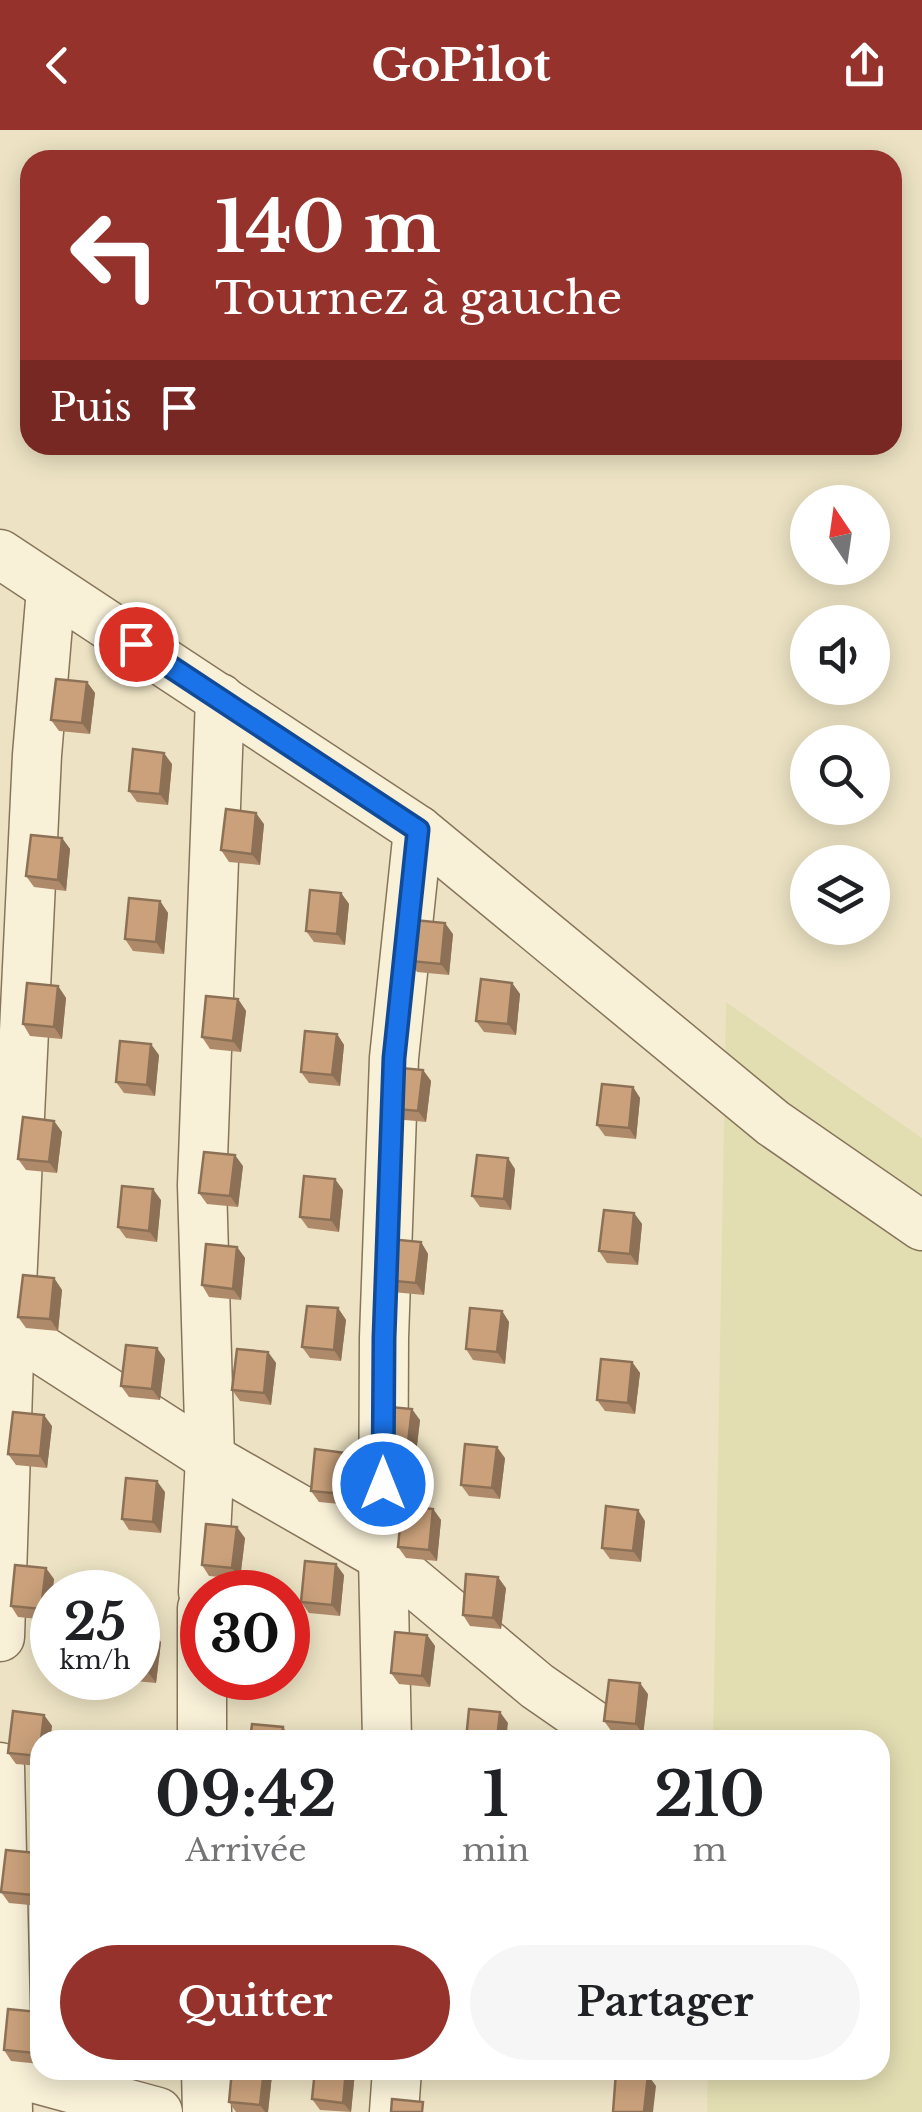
<!DOCTYPE html>
<html lang="fr">
<head>
<meta charset="utf-8">
<style>
	body { margin:0; font-family:"Libre Baskerville",serif; background:#f6f6f6; color:#202124; height:100vh; display:flex; flex-direction:column; font-size:38px; white-space:nowrap }
	* { box-sizing:border-box; margin:0 }
	p { font-size:32px; color:#757577 }
	.icon { flex:none; width:55px; height:55px; fill:none; stroke:currentColor; stroke-width:2; stroke-linecap:round; stroke-linejoin:round }
	.map { position:relative; flex:1; overflow:hidden }
	.sheet { position:absolute; left:30px; top:1600px; width:860px; height:350px; display:flex; flex-direction:column; background:#fff; border-radius:30px; box-shadow:0 5px 25px #0003 }
	.sheet>* { flex:none }
	.top-card { position:absolute; left:20px; top:20px; width:882px; height:305px; border-radius:30px; box-shadow:0 5px 25px #0003; background:#95322c; color:#fff; overflow:hidden }
	.needle { width:65px; rotate:347deg }
	.controls { position:absolute; left:790px; top:355px; display:grid; gap:20px }
	.controls a { display:grid; place-items:center; width:100px; height:100px; border-radius:50%; background:#fff; box-shadow:0 5px 25px #0003; font-size:50px }
	.speed { position:absolute; left:30px; top:1440px; display:flex; gap:20px; font-size:50px; font-weight:700; text-align:center }
	.speed>* { display:grid; place-content:center; width:130px; height:130px; border-radius:50%; background:#fff; box-shadow:0 5px 25px #0003; line-height:1 }
	.speed small { font-size:25px; font-weight:400 }
	.speed .limit { border:15px solid #d22; background:#fff; color:#111 }
	.pin { position:absolute; display:grid; place-items:center; width:85px; height:85px; color:#fff; margin:-42px; border:5px solid #fff; border-radius:50%; box-shadow:0 2px 10px #0007 }
	.me { position:absolute; width:110px; margin:-55px; rotate:0deg; stroke-linejoin:round; filter:drop-shadow(0 0 8px #0008) }
	.turn { display:flex; align-items:center; gap:35px; height:210px; padding:0 30px; font-size:45px }
	.turn .icon { width:130px; height:130px; stroke-width:2.5 }
	.turn b { display:block; font-size:70px; line-height:85px }
	.then { display:flex; align-items:center; height:95px; padding:0 30px; background:#0003; gap:20px; font-size:38px }
	.eta { display:flex; justify-content:space-evenly; align-items:center; height:170px; text-align:center }
	.eta b { font-size:60px; font-weight:700; line-height:70px }
	.primary-button { display:flex; gap:20px; margin-top:auto; padding:20px 30px }
	.primary-button a { flex:1; height:115px; border-radius:60px; background:#95322c; color:#fff; font-size:40px; font-weight:700; line-height:115px; text-align:center }
	.primary-button a+a { background:#f6f6f6; color:#202124 }
	header { display:flex; justify-content:space-between; align-items:center; height:130px; padding:0 30px; background:#95322c; color:#fff; font-size:45px; font-weight:700 }
	.map>svg:first-child { display:block }
	.farmland { fill:#e3deb2 }
	.lines { fill:none; stroke-linecap:round; stroke-linejoin:round }
	.minor-casing { stroke:#87755b; stroke-width:51 }
	.minor { stroke:#f8f0d7; stroke-width:48 }
	.wall { fill:#ae8a6a }
	.shaded-wall { fill:#8d7156 }
	.building { fill:#caa17b; stroke:#8d7156; stroke-width:2.5 }
	.route-casing { stroke:#114b97; stroke-width:25 }
	.route { stroke:#1a73e8; stroke-width:18 }
</style>
</head>
<body>
<header><svg class="icon" aria-label="back" viewBox="0 0 24 24"><path d="M15 5l-7 7 7 7"/></svg>GoPilot<svg class="icon" aria-label="share" viewBox="0 0 24 24"><path d="M12 15V3M7 8l5-5 5 5M5 13v7h14v-7"/></svg></header>
<div class="map">
<svg width="922" height="1982" viewBox="0 0 922 1982">
	<rect width="100%" height="100%" fill="#ede3c4"/>
	<polygon class="farmland" points="726,872 922,1008 922,1982 707,1982 708,1940 880,1940 880,1610 713,1610"/>
	<g class="lines">
		<g class="minor-casing">
			<g id="minor">
				<polyline points="0,424 418,700 773,993 922,1096"/>
				<polyline points="0,1193 210,1328 383,1427 537,1556 615,1610"/>
				<polyline points="203,1462 210,1328 202,1055 220,568"/>
				<polyline points="0,1507 10,1198 37,625 51,459"/>
				<polyline points="202,1610 202,1478"/>
				<polyline points="387,1610 383,1427 384,1208 394,928 418,700"/>
				<polyline points="0,1637 8,1982"/>
				<polyline points="0,1939 158,1982"/>
				<polyline points="206,1940 207,1982"/>
				<polyline points="394,1982 397,1940"/>
			</g>
		</g>
		<use href="#minor" class="minor"/>
	</g>
	<g class="wall">
		<polygon points="87,552 95,563 90,604 59,601 51,590"/>
		<polygon points="172,634 168,675 137,672 129,661"/>
		<polygon points="264,694 260,735 229,732 221,720"/>
		<polygon points="62,708 70,719 66,761 34,757 26,746"/>
		<polygon points="341,763 349,774 345,815 314,812 306,801"/>
		<polygon points="160,771 168,783 164,824 133,821 125,809"/>
		<polygon points="453,804 449,845 417,842 410,831"/>
		<polygon points="512,853 520,864 516,905 484,902 476,891"/>
		<polygon points="58,856 66,868 62,909 30,906 23,894"/>
		<polygon points="238,869 246,881 241,922 210,919 202,907"/>
		<polygon points="337,904 344,915 340,956 309,953 301,942"/>
		<polygon points="159,925 155,966 124,963 116,952"/>
		<polygon points="423,940 431,951 426,992 395,989 387,978"/>
		<polygon points="633,957 640,968 636,1009 605,1006 597,995"/>
		<polygon points="54,991 62,1002 57,1043 26,1040 18,1029"/>
		<polygon points="243,1036 238,1077 207,1074 199,1063"/>
		<polygon points="515,1039 511,1080 480,1077 472,1066"/>
		<polygon points="343,1060 339,1102 308,1098 300,1087"/>
		<polygon points="161,1070 157,1112 126,1108 118,1097"/>
		<polygon points="634,1083 642,1094 638,1135 607,1133 599,1121"/>
		<polygon points="421,1112 428,1124 424,1165 393,1162 385,1150"/>
		<polygon points="237,1117 245,1128 241,1170 209,1167 202,1155"/>
		<polygon points="54,1148 62,1160 58,1201 26,1198 18,1187"/>
		<polygon points="338,1178 346,1190 341,1231 310,1228 302,1217"/>
		<polygon points="502,1181 509,1192 505,1234 473,1230 466,1219"/>
		<polygon points="268,1222 276,1233 271,1275 240,1271 232,1260"/>
		<polygon points="165,1229 160,1270 129,1267 121,1256"/>
		<polygon points="632,1232 640,1243 635,1284 605,1281 597,1270"/>
		<polygon points="420,1290 415,1332 384,1328 376,1317"/>
		<polygon points="52,1296 47,1338 16,1335 8,1324"/>
		<polygon points="346,1323 354,1334 350,1375 319,1372 311,1361"/>
		<polygon points="505,1328 500,1369 469,1366 461,1355"/>
		<polygon points="165,1362 161,1403 129,1400 122,1389"/>
		<polygon points="433,1379 441,1390 437,1431 406,1428 398,1417"/>
		<polygon points="645,1391 641,1432 610,1429 602,1418"/>
		<polygon points="245,1408 240,1449 209,1446 202,1435"/>
		<polygon points="344,1445 340,1486 309,1483 301,1472"/>
		<polygon points="54,1449 49,1490 18,1487 11,1476"/>
		<polygon points="506,1458 501,1499 470,1496 463,1485"/>
		<polygon points="138,1499 161,1512 156,1553 125,1550 123,1548 138,1548"/>
		<polygon points="427,1505 435,1516 430,1557 399,1554 391,1543"/>
		<polygon points="648,1564 643,1605 612,1602 604,1591"/>
		<polygon points="44,1585 52,1596 50,1610 40,1610 40,1636 16,1634 8,1623"/>
		<polygon points="37,1723 40,1728 40,1776 9,1773 1,1762"/>
		<polygon points="39,1882 40,1934 11,1931 4,1920"/>
		<polygon points="355,1942 351,1982 320,1980 312,1969"/>
		<polygon points="272,1945 268,1982 236,1982 229,1972"/>
	</g>
	<g class="shaded-wall">
		<polygon points="87,552 95,563 90,604 82,593"/>
		<polygon points="164,623 172,634 168,675 160,664"/>
		<polygon points="256,683 264,694 260,735 252,724"/>
		<polygon points="62,708 70,719 66,761 58,750"/>
		<polygon points="341,763 349,774 345,815 337,804"/>
		<polygon points="160,771 168,783 164,824 156,812"/>
		<polygon points="445,793 453,804 449,845 441,834"/>
		<polygon points="512,853 520,864 516,905 508,894"/>
		<polygon points="58,856 66,868 62,909 54,897"/>
		<polygon points="238,869 246,881 241,922 233,911"/>
		<polygon points="337,904 344,915 340,956 332,945"/>
		<polygon points="151,914 159,925 155,966 147,955"/>
		<polygon points="423,940 431,951 426,992 418,981"/>
		<polygon points="633,957 640,968 636,1009 629,998"/>
		<polygon points="54,991 62,1002 57,1043 49,1032"/>
		<polygon points="235,1025 243,1036 238,1077 230,1066"/>
		<polygon points="508,1028 515,1039 511,1080 504,1069"/>
		<polygon points="335,1049 343,1060 339,1102 331,1090"/>
		<polygon points="153,1059 161,1070 157,1112 149,1101"/>
		<polygon points="634,1083 642,1094 638,1135 630,1124"/>
		<polygon points="421,1112 428,1124 424,1165 416,1153"/>
		<polygon points="237,1117 245,1128 241,1170 233,1159"/>
		<polygon points="54,1148 62,1160 58,1201 50,1189"/>
		<polygon points="338,1178 346,1190 341,1231 334,1220"/>
		<polygon points="502,1181 509,1192 505,1234 497,1222"/>
		<polygon points="157,1218 165,1229 160,1270 152,1259"/>
		<polygon points="268,1222 276,1233 271,1275 264,1263"/>
		<polygon points="632,1232 640,1243 635,1284 628,1273"/>
		<polygon points="412,1279 420,1290 415,1332 407,1321"/>
		<polygon points="44,1285 52,1296 47,1338 40,1326"/>
		<polygon points="497,1317 505,1328 500,1369 492,1358"/>
		<polygon points="346,1323 354,1334 350,1375 342,1364"/>
		<polygon points="157,1351 165,1362 161,1403 153,1392"/>
		<polygon points="433,1379 441,1390 437,1431 429,1420"/>
		<polygon points="638,1380 645,1391 641,1432 633,1421"/>
		<polygon points="237,1397 245,1408 240,1449 232,1438"/>
		<polygon points="336,1434 344,1445 340,1486 332,1475"/>
		<polygon points="46,1438 54,1449 49,1490 41,1479"/>
		<polygon points="498,1447 506,1458 501,1499 493,1488"/>
		<polygon points="153,1501 161,1512 156,1553 148,1542"/>
		<polygon points="427,1505 435,1516 430,1557 422,1546"/>
		<polygon points="640,1553 648,1564 643,1605 636,1594"/>
		<polygon points="500,1582 508,1593 506,1610 497,1610"/>
		<polygon points="44,1585 52,1596 50,1610 41,1610"/>
		<polygon points="283,1597 291,1608 291,1610 282,1610"/>
		<polygon points="37,1723 40,1728 40,1775 33,1765"/>
		<polygon points="39,1882 40,1884 40,1930 35,1923"/>
		<polygon points="264,1940 268,1940 272,1945 268,1982 265,1982 260,1975"/>
		<polygon points="346,1940 354,1940 355,1942 351,1982 343,1973"/>
		<polygon points="648,1945 656,1956 653,1982 644,1982"/>
	</g>
	<g class="building">
		<polygon points="56,549 87,552 82,593 51,590"/>
		<polygon points="133,619 164,623 160,664 129,661"/>
		<polygon points="226,679 256,683 252,724 221,720"/>
		<polygon points="31,705 62,708 58,750 26,746"/>
		<polygon points="310,760 341,763 337,804 306,801"/>
		<polygon points="129,768 160,771 156,812 125,809"/>
		<polygon points="414,790 445,793 441,834 410,831"/>
		<polygon points="481,849 512,853 508,894 476,891"/>
		<polygon points="27,853 58,856 54,897 23,894"/>
		<polygon points="206,866 238,869 233,911 202,907"/>
		<polygon points="305,901 337,904 332,945 301,942"/>
		<polygon points="120,911 151,914 147,955 116,952"/>
		<polygon points="391,937 423,940 418,981 387,978"/>
		<polygon points="602,954 633,957 629,998 597,995"/>
		<polygon points="23,987 54,991 49,1032 18,1029"/>
		<polygon points="204,1022 235,1025 230,1066 199,1063"/>
		<polygon points="477,1025 508,1028 504,1069 472,1066"/>
		<polygon points="304,1046 335,1049 331,1090 300,1087"/>
		<polygon points="122,1056 153,1059 149,1101 118,1097"/>
		<polygon points="604,1080 634,1083 630,1124 599,1121"/>
		<polygon points="389,1109 421,1112 416,1153 385,1150"/>
		<polygon points="206,1114 237,1117 233,1159 202,1155"/>
		<polygon points="23,1145 54,1148 50,1189 18,1187"/>
		<polygon points="307,1176 338,1178 334,1220 302,1217"/>
		<polygon points="470,1178 502,1181 497,1222 466,1219"/>
		<polygon points="126,1215 157,1218 152,1259 121,1256"/>
		<polygon points="237,1219 268,1222 264,1263 232,1260"/>
		<polygon points="601,1229 632,1232 628,1273 597,1270"/>
		<polygon points="380,1276 412,1279 407,1321 376,1317"/>
		<polygon points="13,1282 44,1285 40,1326 8,1324"/>
		<polygon points="465,1314 497,1317 492,1358 461,1355"/>
		<polygon points="315,1319 346,1323 342,1364 311,1361"/>
		<polygon points="126,1348 157,1351 153,1392 122,1389"/>
		<polygon points="402,1375 433,1379 429,1420 398,1417"/>
		<polygon points="606,1376 638,1380 633,1421 602,1418"/>
		<polygon points="206,1394 237,1397 232,1438 202,1435"/>
		<polygon points="305,1431 336,1434 332,1475 301,1472"/>
		<polygon points="15,1435 46,1438 41,1479 11,1476"/>
		<polygon points="466,1444 498,1447 493,1488 463,1485"/>
		<polygon points="138,1499 153,1501 148,1542 138,1541"/>
		<polygon points="395,1502 427,1505 422,1546 391,1543"/>
		<polygon points="609,1550 640,1553 636,1594 604,1591"/>
		<polygon points="469,1579 500,1582 497,1610 466,1610"/>
		<polygon points="13,1581 44,1585 39,1626 8,1623"/>
		<polygon points="252,1594 283,1597 282,1610 250,1610"/>
		<polygon points="6,1720 37,1723 33,1765 1,1762"/>
		<polygon points="8,1879 39,1882 35,1923 4,1920"/>
		<polygon points="232,1940 264,1940 260,1975 229,1972"/>
		<polygon points="315,1940 346,1940 343,1973 312,1969"/>
		<polygon points="616,1942 648,1945 644,1982 613,1982"/>
		<polygon points="392,1969 423,1972 422,1982 391,1982"/>
	</g>
	<g class="lines">
		<g class="route-casing">
			<polyline id="route" points="136,514 418,700 394,928 384,1208 383,1354"/>
		</g>
		<use href="#route" class="route"/>
	</g>
</svg>
<div class="controls">
<a><svg class="needle" viewBox="-14 -14 28 28"><path d="M0-13l5 13h-10z" fill="#e53935"/><path d="M0 13l5-13h-10z" fill="#757577"/></svg></a>
<a><svg class="icon" aria-label="sound" viewBox="0 0 24 24"><path d="M4 9h4l5-4v14l-5-4H4zM17 9q2 3 0 6"/></svg></a>
<a><svg class="icon" aria-label="search" viewBox="0 0 24 24"><circle cx="10" cy="10" r="6"/><path d="M15 15l6 6"/></svg></a>
<a><svg class="icon" aria-label="layers" viewBox="0 0 24 24"><path d="M12 4l9 5-9 5-9-5zM3 14l9 5 9-5"/></svg></a>
</div>
<div class="speed"><div>25<small>km/h</small></div><div class="limit">30</div></div>
<div class="pin" style="left:136px;top:514px;background:#d93025"><svg class="icon" aria-label="arrive" viewBox="0 0 24 24"><path d="M6 21V4h12l-3 4 3 4H6"/></svg></div>
<svg class="me" style="left:383px;top:1354px" viewBox="-20 -20 40 40"><circle r="17" fill="#1a73e8" stroke="#fff" stroke-width="3"/><path d="M0-11L8 9 0 5-8 9z" fill="#fff"/></svg>
<div class="top-card">
<div class="turn"><svg class="icon" aria-label="left" viewBox="0 0 24 24"><path d="M17 20v-9H6M10 6l-5 5 5 5"/></svg><div><b>140 m</b>Tournez à gauche</div></div>
<div class="then">Puis<svg class="icon" aria-label="arrive" viewBox="0 0 24 24"><path d="M6 21V4h12l-3 4 3 4H6"/></svg></div>
</div>
<section class="sheet">
<div class="eta">
<div><b>09:42</b><p>Arrivée</p></div>
<div><b>1</b><p>min</p></div>
<div><b>210</b><p>m</p></div>
</div>
<div class="primary-button"><a>Quitter</a><a>Partager</a></div>
</section>
</div>
</body>
</html>
